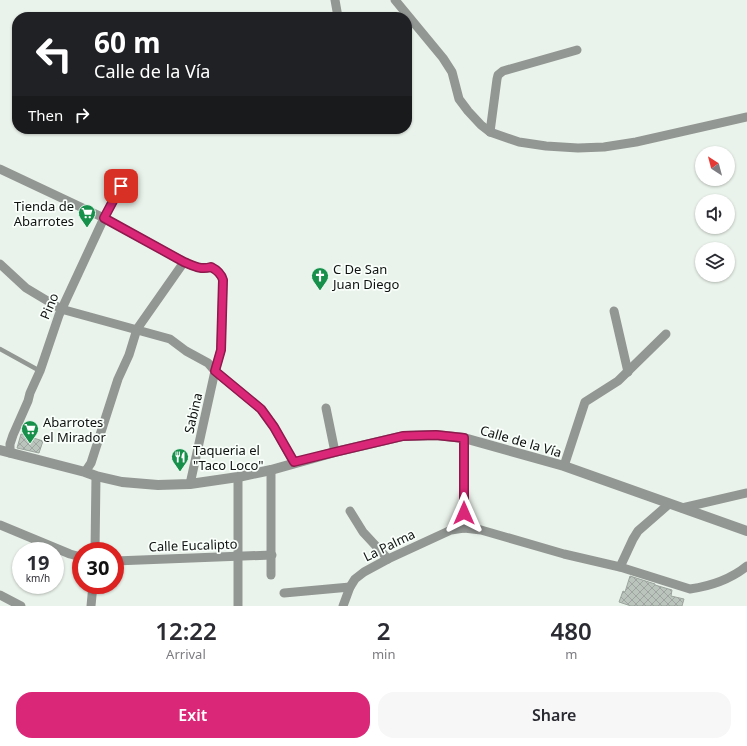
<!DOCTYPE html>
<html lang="en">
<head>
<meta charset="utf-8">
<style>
	body { margin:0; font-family:"Noto Sans",sans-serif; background:#f7f7f7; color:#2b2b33; height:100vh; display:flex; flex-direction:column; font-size:15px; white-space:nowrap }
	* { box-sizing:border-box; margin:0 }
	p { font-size:13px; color:#7c7c81 }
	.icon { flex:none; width:22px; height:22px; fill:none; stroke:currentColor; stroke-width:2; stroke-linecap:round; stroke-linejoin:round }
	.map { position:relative; height:606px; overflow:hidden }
	.details { display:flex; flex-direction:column; background:#fff; flex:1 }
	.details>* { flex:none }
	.guide { position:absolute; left:12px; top:12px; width:400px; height:122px; border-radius:16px; box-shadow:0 1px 3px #0004; background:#202124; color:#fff; overflow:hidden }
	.needle { width:26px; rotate:324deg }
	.fabs { position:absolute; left:695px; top:146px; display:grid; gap:8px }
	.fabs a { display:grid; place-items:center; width:40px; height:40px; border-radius:50%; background:#fff; box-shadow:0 1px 3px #0004; font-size:20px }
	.speed { position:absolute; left:12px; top:542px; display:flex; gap:8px; font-size:20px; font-weight:700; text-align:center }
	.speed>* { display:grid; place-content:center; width:52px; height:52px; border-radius:50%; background:#fff; box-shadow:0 1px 3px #0004; line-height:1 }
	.speed small { font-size:10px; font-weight:400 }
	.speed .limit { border:6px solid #d22; background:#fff; color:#111 }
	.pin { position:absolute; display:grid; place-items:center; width:34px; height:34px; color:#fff; margin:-17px; border-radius:8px; box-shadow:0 2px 6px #0006 }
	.me { position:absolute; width:44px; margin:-22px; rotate:0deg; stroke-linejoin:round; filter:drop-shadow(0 0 3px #0008) }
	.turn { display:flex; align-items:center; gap:14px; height:84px; padding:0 16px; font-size:18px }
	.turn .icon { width:52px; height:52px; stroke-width:2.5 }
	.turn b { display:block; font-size:28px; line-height:34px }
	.then { display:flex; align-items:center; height:38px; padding:0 16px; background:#0003; gap:8px; font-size:15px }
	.eta { display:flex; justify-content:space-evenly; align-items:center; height:68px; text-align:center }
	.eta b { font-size:24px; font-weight:600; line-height:28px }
	.action { display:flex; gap:8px; margin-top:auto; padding:8px 16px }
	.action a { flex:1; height:46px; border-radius:16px; background:#db2777; color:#fff; font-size:16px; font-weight:600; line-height:46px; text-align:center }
	.action a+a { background:#f7f7f7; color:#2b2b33 }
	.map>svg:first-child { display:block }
	.building { fill:url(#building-cross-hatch); stroke:#9ca49e }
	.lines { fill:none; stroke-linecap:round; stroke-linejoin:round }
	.service { stroke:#939794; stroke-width:4.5 }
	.minor { stroke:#939794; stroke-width:9 }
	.tertiary { stroke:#939794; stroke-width:10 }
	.route-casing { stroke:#8e194d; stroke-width:10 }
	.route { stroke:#db2777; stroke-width:7 }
	.labels { text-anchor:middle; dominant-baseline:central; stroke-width:3.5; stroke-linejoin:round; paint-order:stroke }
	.poi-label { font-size:13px; fill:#0f1210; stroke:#f9fffb; text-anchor:start }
	.street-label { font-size:13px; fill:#0f1210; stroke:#f9fffb }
</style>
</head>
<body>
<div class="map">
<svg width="747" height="606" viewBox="0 0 747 606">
	<defs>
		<pattern id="building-cross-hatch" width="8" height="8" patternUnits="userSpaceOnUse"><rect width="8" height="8" fill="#bac3bc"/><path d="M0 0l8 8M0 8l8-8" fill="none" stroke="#9fa6a1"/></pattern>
	</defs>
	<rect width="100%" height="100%" fill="#eaf3eb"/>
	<g class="building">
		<polygon points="21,434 43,441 39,453 17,448"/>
		<polygon points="630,576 655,584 655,585 672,590 671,596 684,599 682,606 631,606 619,602 623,591 625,592"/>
	</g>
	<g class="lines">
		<polyline class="service" points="0,349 40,371"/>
		<g class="minor">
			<polyline points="335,0 338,17"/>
			<polyline points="395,0 443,58 452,72 459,99 468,111 481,125 490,132 519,142 546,146 578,148 604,147 636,142 747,117"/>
			<polyline points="490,132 497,79 498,75 503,71 577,50"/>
			<path d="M0,169L104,218L184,262C194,266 200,270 211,267C217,270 221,273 223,280L221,350L215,371L190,484"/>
			<polyline points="0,264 26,288 61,309 170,339 186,351 208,363 215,371 261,409 274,427 294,463"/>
			<polyline points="614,311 628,372"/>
			<polyline points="326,408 335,452"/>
			<polyline points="464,438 464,528"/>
			<polyline points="10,453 10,444 13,435 28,401 30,393 40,371 59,315 104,218 127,175"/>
			<polyline points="564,466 585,402 618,381 666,334"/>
			<polyline points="271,470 271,575"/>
			<polyline points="85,472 91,463 118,379 129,355 137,329 184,262"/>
			<polyline points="682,508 747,493"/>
			<polyline points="350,511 363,532 388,559"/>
			<polyline points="0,525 70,554 81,557"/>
			<polyline points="95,551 96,476"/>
			<polyline points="115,561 272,555"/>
			<polyline points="620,567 633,539 638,531 669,504"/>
			<polyline points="284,593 350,587"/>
			<polyline points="0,595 21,606"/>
			<polyline points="91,606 93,585"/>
			<polyline points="238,606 238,477"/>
			<path d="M343,606L350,587L355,579L364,572L388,559L451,530L464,528L481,530L564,554L620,567L690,589C711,586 731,579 747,566"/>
		</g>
		<polyline class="tertiary" points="0,450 85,472 96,476 122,482 158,485 190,484 238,477 271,470 335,452 403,436 436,435 464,438 564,466 747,531"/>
	</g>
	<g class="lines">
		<g class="route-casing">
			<path id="route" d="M121,186L104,218L184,262C194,266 200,270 211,267C217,270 221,273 223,280L221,350L215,371L261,409L274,427L294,462L335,452L403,436L436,435L464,438V513"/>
		</g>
		<use href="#route" class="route"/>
	</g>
	<defs>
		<g id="supermarket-pin" transform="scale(0.9)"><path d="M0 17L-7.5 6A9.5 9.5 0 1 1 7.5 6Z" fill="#17904b" stroke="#f9fffb"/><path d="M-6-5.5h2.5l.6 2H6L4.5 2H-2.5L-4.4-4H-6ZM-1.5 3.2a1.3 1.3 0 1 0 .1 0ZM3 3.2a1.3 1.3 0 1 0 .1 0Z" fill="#fff"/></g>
		<g id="church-pin" transform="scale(0.9)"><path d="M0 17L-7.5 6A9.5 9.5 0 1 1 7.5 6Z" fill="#17904b" stroke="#f9fffb"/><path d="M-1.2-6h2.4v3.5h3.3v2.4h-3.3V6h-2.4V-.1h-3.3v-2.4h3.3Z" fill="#fff"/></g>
		<g id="restaurant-pin" transform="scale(0.9)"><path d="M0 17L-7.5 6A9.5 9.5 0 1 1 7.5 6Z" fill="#17904b" stroke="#f9fffb"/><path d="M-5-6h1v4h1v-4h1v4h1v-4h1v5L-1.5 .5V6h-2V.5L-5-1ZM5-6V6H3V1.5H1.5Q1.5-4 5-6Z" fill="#fff"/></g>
	</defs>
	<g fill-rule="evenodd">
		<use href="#supermarket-pin" x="87" y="213"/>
		<use href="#church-pin" x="320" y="276"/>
		<use href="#supermarket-pin" x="30" y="429"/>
		<use href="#restaurant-pin" x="180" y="457"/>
	</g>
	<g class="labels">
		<g class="poi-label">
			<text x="74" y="206" text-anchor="end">Tienda de<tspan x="74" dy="15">Abarrotes</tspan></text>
			<text x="333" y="269">C De San<tspan x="333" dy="15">Juan Diego</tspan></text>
			<text x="43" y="422">Abarrotes<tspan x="43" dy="15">el Mirador</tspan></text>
			<text x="193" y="450">Taqueria el<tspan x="193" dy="15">"Taco Loco"</tspan></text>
		</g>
		<g class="street-label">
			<text transform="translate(49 306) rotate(-67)">Pino</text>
			<text transform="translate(193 413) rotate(-77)">Sabina</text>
			<text transform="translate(521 441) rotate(16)">Calle de la Vía</text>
			<text transform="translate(193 545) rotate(-2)">Calle Eucalipto</text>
			<text transform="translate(389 545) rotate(-26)">La Palma</text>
		</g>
	</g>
</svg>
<div class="fabs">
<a><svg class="needle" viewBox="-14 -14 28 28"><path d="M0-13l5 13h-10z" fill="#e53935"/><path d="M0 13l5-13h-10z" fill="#7c7c81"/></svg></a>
<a><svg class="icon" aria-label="sound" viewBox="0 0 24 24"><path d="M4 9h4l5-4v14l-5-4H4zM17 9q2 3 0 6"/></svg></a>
<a><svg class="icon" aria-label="layers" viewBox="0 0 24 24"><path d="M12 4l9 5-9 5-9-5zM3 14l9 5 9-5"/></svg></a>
</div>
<div class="speed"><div>19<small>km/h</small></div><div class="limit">30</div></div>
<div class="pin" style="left:121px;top:186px;background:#d93025"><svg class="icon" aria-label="arrive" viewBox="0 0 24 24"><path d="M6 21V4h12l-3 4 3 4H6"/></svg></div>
<svg class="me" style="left:464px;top:513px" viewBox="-20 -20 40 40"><path d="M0-17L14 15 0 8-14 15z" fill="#db2777" stroke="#fff" stroke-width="4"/></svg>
<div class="guide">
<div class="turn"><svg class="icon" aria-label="left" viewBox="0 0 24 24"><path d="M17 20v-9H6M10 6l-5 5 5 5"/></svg><div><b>60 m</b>Calle de la Vía</div></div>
<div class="then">Then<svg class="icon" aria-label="right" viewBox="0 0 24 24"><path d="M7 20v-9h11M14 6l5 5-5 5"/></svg></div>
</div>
</div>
<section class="details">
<div class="eta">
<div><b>12:22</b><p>Arrival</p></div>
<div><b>2</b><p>min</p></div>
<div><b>480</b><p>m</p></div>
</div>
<div class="action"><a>Exit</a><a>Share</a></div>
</section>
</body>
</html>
